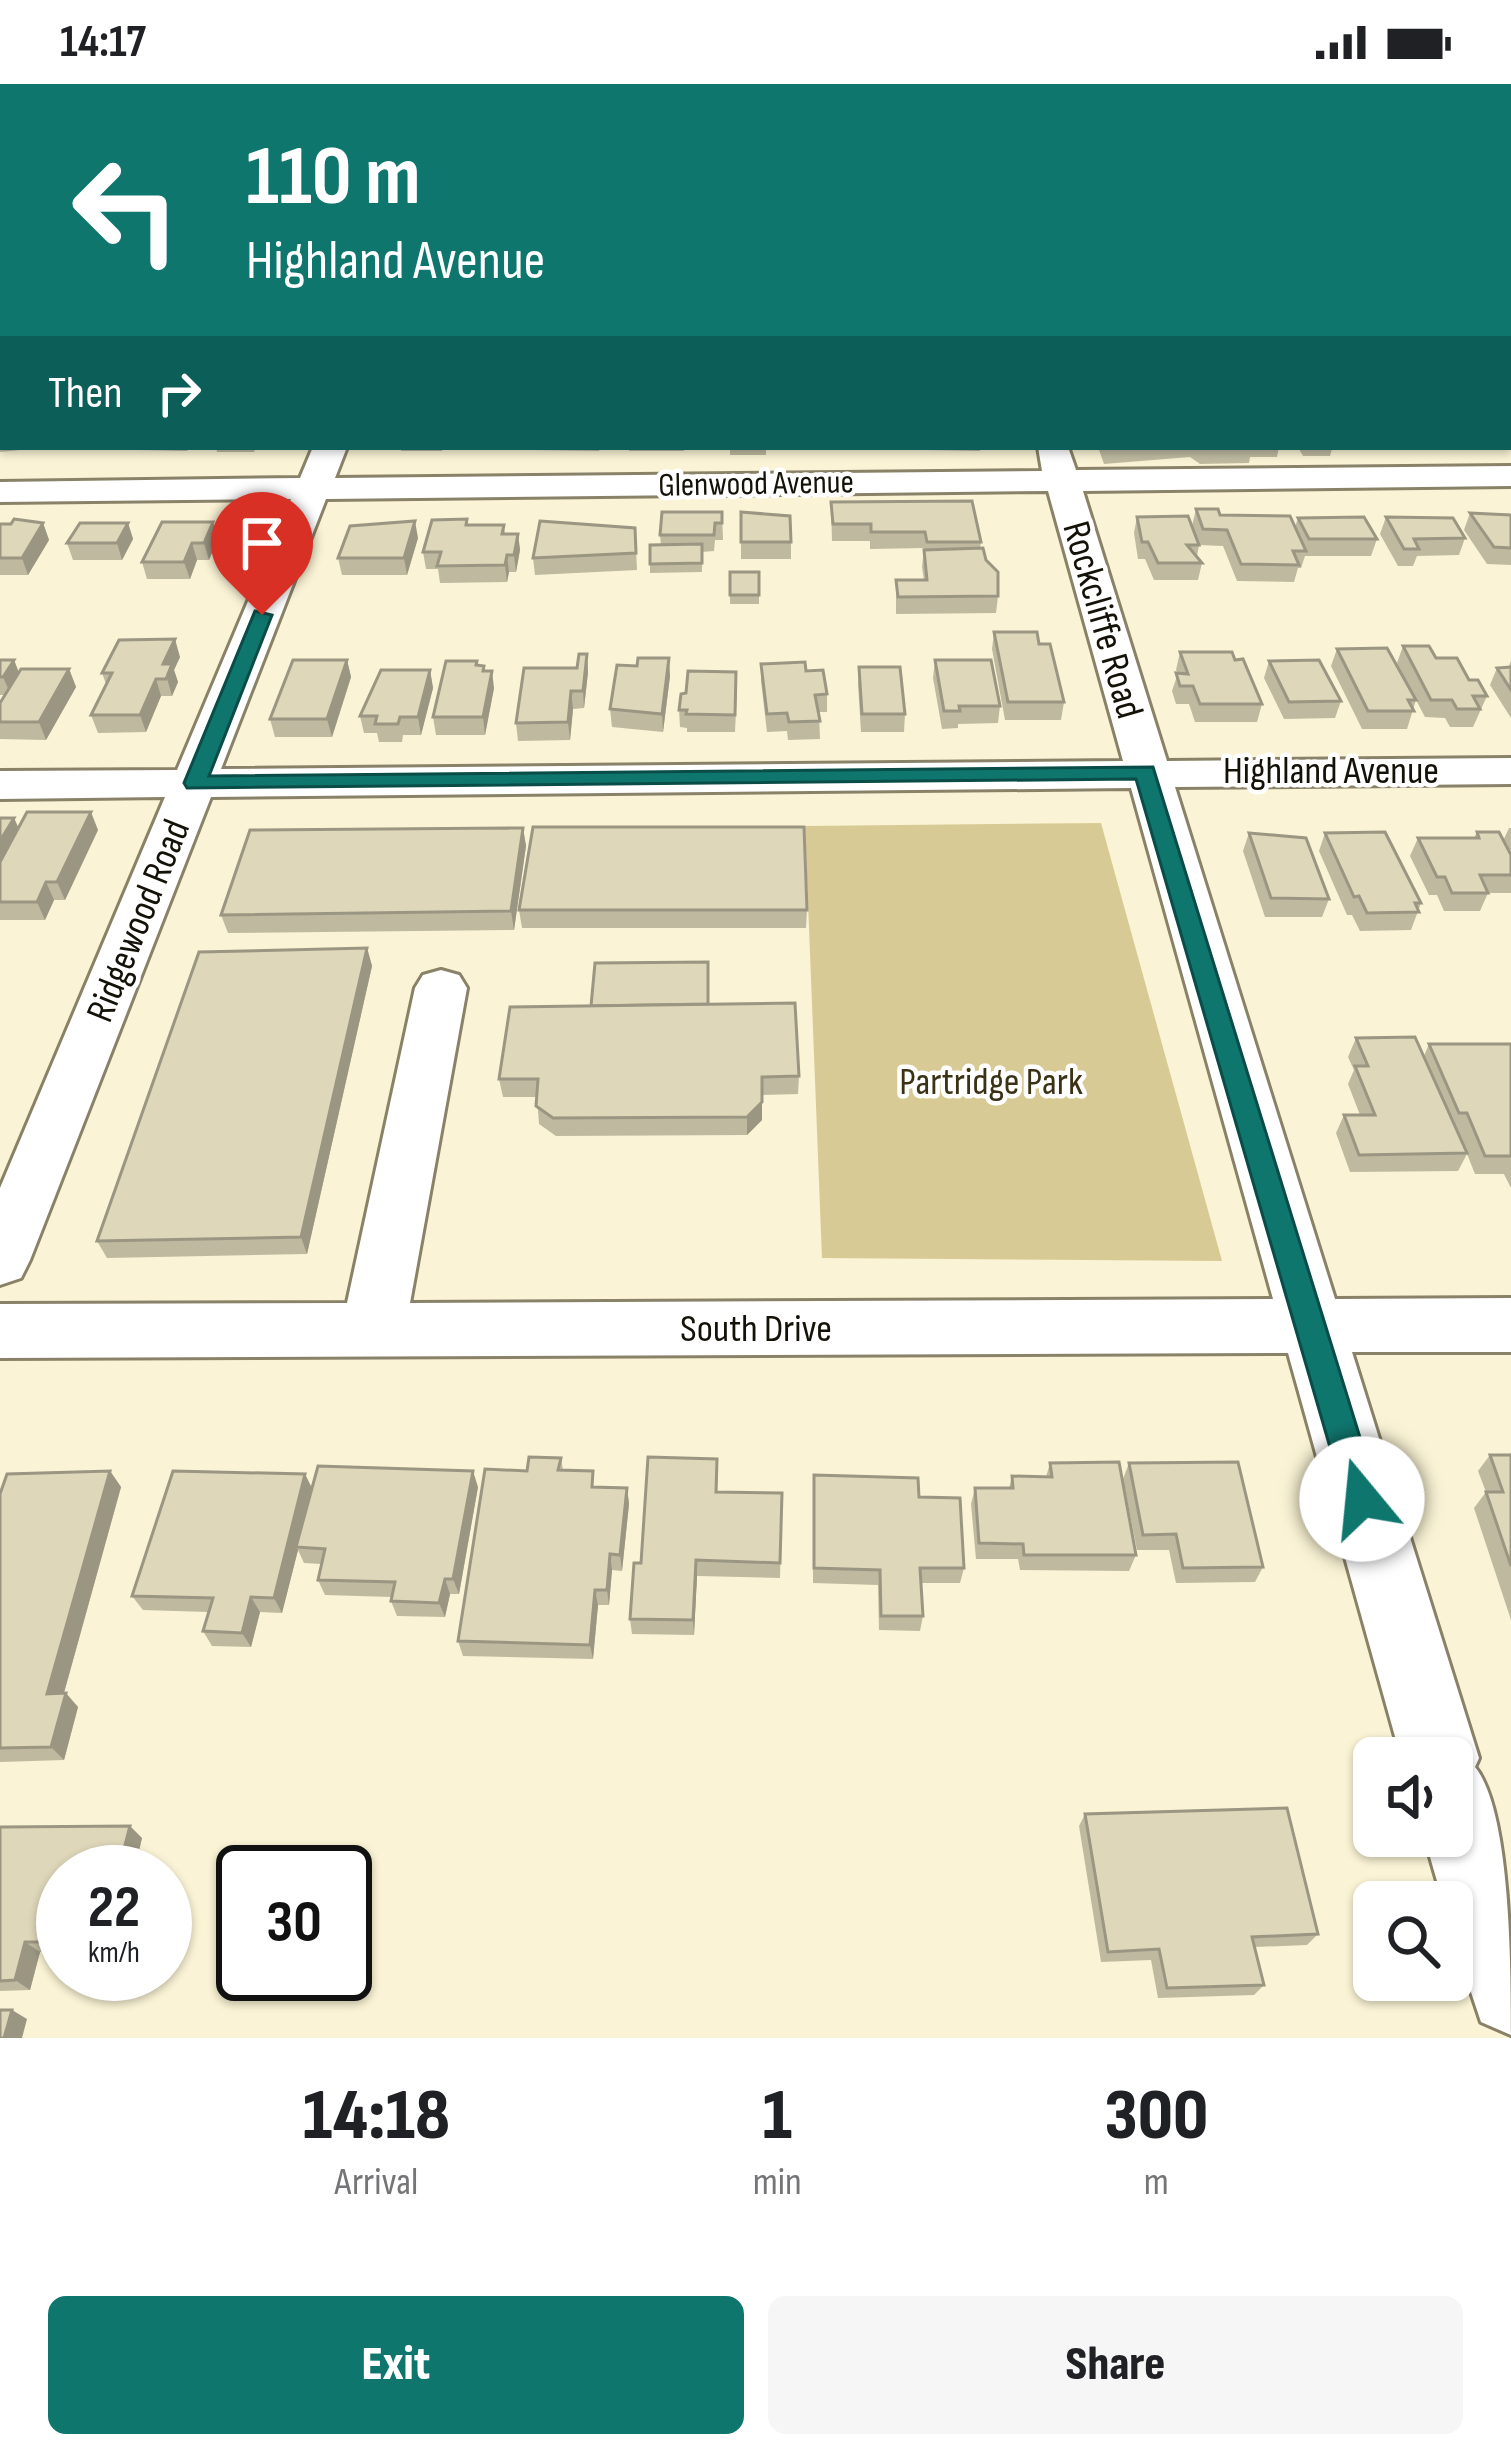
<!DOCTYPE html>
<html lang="en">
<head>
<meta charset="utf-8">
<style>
	body { margin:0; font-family:"Sofia Sans Condensed",sans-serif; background:#f6f6f6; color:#202124; height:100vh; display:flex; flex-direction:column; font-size:45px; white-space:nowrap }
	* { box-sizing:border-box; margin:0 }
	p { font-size:39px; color:#757577 }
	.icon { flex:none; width:66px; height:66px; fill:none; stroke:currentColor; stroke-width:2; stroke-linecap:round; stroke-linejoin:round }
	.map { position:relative; height:1954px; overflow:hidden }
	.details { display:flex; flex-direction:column; background:#fff; flex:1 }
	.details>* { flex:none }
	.hud { position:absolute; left:0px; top:0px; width:1512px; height:366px; box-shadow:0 3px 9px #0004; background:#0f766e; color:#fff; overflow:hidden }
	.tools { position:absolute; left:1353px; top:1653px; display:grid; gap:24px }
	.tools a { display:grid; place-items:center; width:120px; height:120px; border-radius:18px; background:#fff; box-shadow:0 3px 9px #0004; font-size:60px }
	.speed { position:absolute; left:36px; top:1761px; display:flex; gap:24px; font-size:60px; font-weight:700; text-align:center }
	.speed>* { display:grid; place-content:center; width:156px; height:156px; border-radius:50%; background:#fff; box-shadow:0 3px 9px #0004; line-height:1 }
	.speed small { font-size:30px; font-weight:400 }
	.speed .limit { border:6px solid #111; border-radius:18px; background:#fff; color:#111 }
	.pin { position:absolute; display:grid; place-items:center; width:102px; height:102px; color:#fff; margin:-123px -51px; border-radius:50% 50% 50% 0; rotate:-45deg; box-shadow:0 0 12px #0007 }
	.pin .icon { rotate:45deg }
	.me { position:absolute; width:132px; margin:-66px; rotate:343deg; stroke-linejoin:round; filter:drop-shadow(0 0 9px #0008) }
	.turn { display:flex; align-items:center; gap:42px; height:252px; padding:0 48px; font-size:54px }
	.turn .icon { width:156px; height:156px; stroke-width:2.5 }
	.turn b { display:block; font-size:84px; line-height:102px }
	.then { display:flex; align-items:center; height:114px; padding:0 48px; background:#0003; gap:24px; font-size:45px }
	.eta { display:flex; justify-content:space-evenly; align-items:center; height:204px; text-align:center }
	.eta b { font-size:72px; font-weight:800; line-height:84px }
	.primary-button { display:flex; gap:24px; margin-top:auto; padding:24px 48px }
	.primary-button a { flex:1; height:138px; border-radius:18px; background:#0f766e; color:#fff; font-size:48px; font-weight:800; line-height:138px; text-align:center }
	.primary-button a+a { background:#f6f6f6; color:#202124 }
	.status { display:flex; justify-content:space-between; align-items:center; height:84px; padding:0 60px; background:#fff; direction:ltr }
	.status svg { height:33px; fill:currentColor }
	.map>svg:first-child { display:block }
	.green { fill:#d8ca94 }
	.forest { fill:#caba77 }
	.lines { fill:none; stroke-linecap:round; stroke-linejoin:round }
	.stream { fill:#a69654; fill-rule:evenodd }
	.minor-casing { stroke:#898268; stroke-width:6 }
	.minor { fill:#fff; fill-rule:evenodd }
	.wall { fill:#bfb9a0 }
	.shaded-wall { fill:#9b9682 }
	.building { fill:#ded7ba; stroke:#9b9682; stroke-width:3 }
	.route { fill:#0f766e; stroke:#0a4d48; stroke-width:3 }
	.labels { text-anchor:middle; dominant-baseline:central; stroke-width:9; stroke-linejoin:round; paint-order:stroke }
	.far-street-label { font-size:33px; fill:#141208; stroke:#fff }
	.street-label { font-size:39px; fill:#141208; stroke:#fff }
	.park-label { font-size:39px; fill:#3a3214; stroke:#fff }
</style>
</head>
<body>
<div class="status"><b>14:17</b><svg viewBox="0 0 49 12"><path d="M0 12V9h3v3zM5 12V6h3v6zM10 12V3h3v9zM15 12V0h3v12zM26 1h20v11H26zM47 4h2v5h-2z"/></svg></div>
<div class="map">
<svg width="1511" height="1954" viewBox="0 0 1511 1954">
	<rect width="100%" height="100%" fill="#faf3d5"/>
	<g class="green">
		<polygon points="0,0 1511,0 1509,172 1509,3 3,3 0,269"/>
		<polygon points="1101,739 1222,1177 822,1174 805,742"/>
	</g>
	<polygon class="forest" points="843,0 1511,0 1511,229 1509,3"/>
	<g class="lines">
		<g class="stream">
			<polygon points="1154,1 1179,1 1182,3 1151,3"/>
			<rect x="1509" y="62" width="2" height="4"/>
		</g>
		<g class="minor-casing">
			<path id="minor" d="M313,363H347L335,394L1042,387L1038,363H1068L1076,386L1511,382V402L1083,407L1167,677L1511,674V700L1175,703L1335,1215L1511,1214V1268H1352L1479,1674L1475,1683C1511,1727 1511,1886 1511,1951L1481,1938L1452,1851V1818H1443L1424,1752H1452V1674H1401L1288,1269L0,1274V1220L347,1219L415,904L423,891L441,886L459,891L467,904L410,1219L1273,1215L1131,704L211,713L30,1176L21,1194L0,1201V1104L165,713L0,715V687L177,686L291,415L0,418V398L300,394ZM1048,407L1123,677L221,685L326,415Z"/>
		</g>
		<use href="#minor" class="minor"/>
	</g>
	<g class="wall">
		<polygon points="1509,329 1511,329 1511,358 1509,355"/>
		<polygon points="0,333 3,333 3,363 50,363 0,368"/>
		<polygon points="62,363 128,363 127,365 63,366"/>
		<polygon points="137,363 190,363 187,367 138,366"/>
		<polygon points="216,363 256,363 254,368 217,368"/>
		<polygon points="401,363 443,363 442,367 401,367"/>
		<polygon points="466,363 522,363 521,365 466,366"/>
		<polygon points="532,363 600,363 599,367 533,366"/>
		<rect x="629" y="363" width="55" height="4"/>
		<rect x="730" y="363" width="36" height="8"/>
		<polygon points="772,363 837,363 837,365"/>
		<polygon points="871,363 981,363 980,367 871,365"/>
		<polygon points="1098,363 1279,363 1277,373 1250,373 1249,379 1200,380 1190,373 1104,380"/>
		<polygon points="1290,363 1343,363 1342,365 1332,365 1330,372 1303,372 1299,365"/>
		<polygon points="1363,363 1415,363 1414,364"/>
		<polygon points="1444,363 1490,363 1445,365"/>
		<polygon points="831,418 981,458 980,464 998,512 996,529 896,530 896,496 924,496 922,483 924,464 870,465 870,457 832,457"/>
		<polygon points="1196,425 1220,431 1295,443 1298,434 1377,455 1371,472 1305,472 1301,484 1298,484 1294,498 1237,497 1223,462 1199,461 1197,472 1202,479 1198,496 1154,496 1145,475 1138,475 1134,449 1137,433 1197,455 1192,442"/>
		<polygon points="722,428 723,456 715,456 714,467 702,468 702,488 650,489 650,461 661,461 660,451"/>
		<polygon points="741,428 791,458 791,475 741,475"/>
		<polygon points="1470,429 1511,431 1511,481 1487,480 1464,446"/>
		<polygon points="1386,433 1465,454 1459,471 1417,472 1413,482 1398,482 1380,450"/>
		<polygon points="467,435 468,441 504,441 505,450 518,450 520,466 516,488 509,488 507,498 440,499 438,485 426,485 423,468"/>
		<polygon points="213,438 218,455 209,476 197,476 190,495 147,495 142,478"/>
		<polygon points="43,439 49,456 28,491 0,491 0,440"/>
		<polygon points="128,439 133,455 122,476 73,476 67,459"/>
		<polygon points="635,444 637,486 535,491 533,474"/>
		<polygon points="418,454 407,491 342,491 338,474"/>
		<rect x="730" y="488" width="29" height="32"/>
		<polygon points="994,548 1039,560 1064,618 1061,636 1005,636 992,565"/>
		<polygon points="1403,562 1436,574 1469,596 1487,612 1473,643 1450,643 1445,634 1425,633 1416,616 1407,645 1362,645 1331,582 1337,565 1413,611 1397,579"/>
		<polygon points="1180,568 1235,576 1262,620 1257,638 1195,638 1189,620 1176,620 1172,607 1178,589 1176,586"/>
		<polygon points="587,570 588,588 584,624 573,625 570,656 518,657 516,639 577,584"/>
		<polygon points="180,573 174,586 178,598 172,612 161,612 146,648 98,649 91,631 106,600 102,589"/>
		<polygon points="0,576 14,576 19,589 69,585 76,603 46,656 0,655 0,619 5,611 0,611"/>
		<polygon points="347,576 351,593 332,653 275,653 270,635"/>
		<polygon points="935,576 1000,622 998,639 958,640 958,644 942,645 933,594"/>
		<polygon points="477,577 478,581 485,587 494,604 485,651 436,651 433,633"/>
		<polygon points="1269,577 1341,617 1335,634 1284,635 1264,594"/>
		<polygon points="1511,577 1511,634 1490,601 1497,584 1508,584"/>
		<polygon points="761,580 806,587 827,610 827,628 819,628 820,655 788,656 787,647 767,648 761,597"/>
		<polygon points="859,583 905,630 904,648 861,648 858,600"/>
		<polygon points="430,586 433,604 421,651 403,651 402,658 379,658 377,649 364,649 360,632"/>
		<polygon points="670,592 663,648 612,643 610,625"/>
		<polygon points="737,605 735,648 687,648 687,644 680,643 679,626 686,609"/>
		<polygon points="0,734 14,734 18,743 98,746 65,816 54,816 45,836 0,836"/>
		<polygon points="523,744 526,762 514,846 228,849 221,831"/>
		<polygon points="1509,744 1511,744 1511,809 1488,809 1480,827 1444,827 1437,811 1429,811 1410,772 1418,754 1474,754 1477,748 1503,757"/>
		<polygon points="1249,749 1329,815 1322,833 1265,833 1243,767"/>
		<polygon points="1325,749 1421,819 1411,846 1360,847 1352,831 1347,831 1319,767"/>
		<polygon points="519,826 807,826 806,844 522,844"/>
		<polygon points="367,864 372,882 307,1170 107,1174 97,1157"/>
		<polygon points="708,920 799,992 798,1010 762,1011 762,1036 747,1051 556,1052 539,1040 537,1013 503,1013 499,995"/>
		<polygon points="1356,954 1424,972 1429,960 1511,960 1511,1104 1504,1090 1475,1090 1467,1070 1458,1087 1350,1088 1336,1049 1344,1031 1360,1031 1348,1000 1354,986 1348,973"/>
		<polygon points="1511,1368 1511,1536 1474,1424 1486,1408 1478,1387 1490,1371 1510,1371"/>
		<polygon points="561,1374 563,1386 596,1403 627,1404 629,1420 622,1487 612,1486 609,1521 598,1521 593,1575 463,1572 458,1557 527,1387"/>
		<polygon points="1050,1379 1136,1471 1129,1487 1020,1486 1018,1475 976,1475 971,1420 975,1404 1009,1404 1012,1392 1046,1393"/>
		<polygon points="1129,1379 1263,1483 1255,1498 1176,1499 1169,1466 1137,1466 1123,1395"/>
		<polygon points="110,1387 121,1403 64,1609 78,1623 64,1676 0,1678 0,1410"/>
		<polygon points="718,1391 717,1408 782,1409 780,1494 697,1492 694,1551 632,1550 630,1535 641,1479"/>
		<polygon points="478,1403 459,1510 450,1510 445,1533 397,1532 391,1517 392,1513 325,1511 318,1496 321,1480 304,1479 298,1466 282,1529 260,1528 251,1563 212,1562 203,1547 208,1528 143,1526 132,1512 312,1404"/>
		<polygon points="813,1407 919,1413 964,1484 960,1499 921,1499 923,1532 920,1547 879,1546 878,1501 813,1499"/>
		<polygon points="1085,1730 1318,1850 1307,1861 1255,1863 1264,1901 1254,1911 1158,1914 1151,1876 1101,1878 1079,1742"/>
		<polygon points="0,1743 142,1754 134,1788 63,1788 63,1868 40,1868 30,1906 0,1907"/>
	</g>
	<g class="shaded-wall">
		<polygon points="415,437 418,454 407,491 404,474"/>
		<polygon points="213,438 218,455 209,476 204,459"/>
		<polygon points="43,439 49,456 28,491 22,474"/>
		<polygon points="128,439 133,455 122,476 117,459"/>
		<polygon points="518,450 520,466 516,488 514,471"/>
		<polygon points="192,459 197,476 190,495 184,478"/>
		<polygon points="507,471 509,488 507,498 505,481"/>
		<polygon points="175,555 180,573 174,586 178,598 172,612 163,580"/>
		<polygon points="587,570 588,588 584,624 583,607"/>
		<polygon points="669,574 670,592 663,648 662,630"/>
		<polygon points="14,576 21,594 11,611 3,593"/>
		<polygon points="347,576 351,593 332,653 327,635"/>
		<polygon points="69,585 76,603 46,656 39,638"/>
		<polygon points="430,586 433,604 421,651 418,633"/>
		<polygon points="492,587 494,604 485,651 483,633"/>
		<polygon points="156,595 161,612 146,648 140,631"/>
		<polygon points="571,607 573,625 570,656 568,638"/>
		<polygon points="91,728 98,746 65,816 57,798"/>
		<polygon points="14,734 22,752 0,790 0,757"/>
		<polygon points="523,744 526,762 514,846 511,827"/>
		<polygon points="46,798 54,816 45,836 37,818"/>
		<polygon points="367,864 372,882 307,1170 301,1153"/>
		<polygon points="762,1018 762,1036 747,1051 747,1033"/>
		<polygon points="110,1387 121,1403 60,1623 47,1610"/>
		<polygon points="473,1387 478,1403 459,1510 453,1495"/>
		<polygon points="305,1390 313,1406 296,1463 298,1466 282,1529 274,1514"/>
		<polygon points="627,1404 629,1420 622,1487 620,1471"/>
		<polygon points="610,1470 612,1486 609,1521 607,1506"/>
		<polygon points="696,1476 697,1492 694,1551 693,1536"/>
		<polygon points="445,1495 450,1510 445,1533 439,1519"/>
		<polygon points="595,1506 598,1521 593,1575 590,1561"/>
		<polygon points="251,1513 260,1528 251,1563 242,1549"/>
		<polygon points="66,1609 78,1623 64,1676 51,1663"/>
		<polygon points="130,1742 142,1754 134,1788 118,1788"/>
		<polygon points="25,1858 40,1868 30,1906 15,1896"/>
		<polygon points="12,1926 27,1935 22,1954 4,1954"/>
	</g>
	<g class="building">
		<rect x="0" y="333" width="3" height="18"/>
		<polygon points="972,417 981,458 927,458 925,448 871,448 871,440 833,440 831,418"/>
		<polygon points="1196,425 1218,425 1220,431 1290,432 1306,467 1293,467 1299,481 1241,480 1227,446 1203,445"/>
		<polygon points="662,428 722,428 722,439 715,439 714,451 660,451"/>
		<polygon points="741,428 790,432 791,458 741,458"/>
		<polygon points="1470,429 1511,431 1511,464 1494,463"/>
		<polygon points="1188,432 1199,461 1187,461 1202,479 1158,479 1148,458 1142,458 1137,433"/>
		<polygon points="1364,433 1377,455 1309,455 1298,434"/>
		<polygon points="1386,433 1453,434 1465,454 1414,455 1419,465 1404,465"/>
		<polygon points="14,435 43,439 22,474 0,474 0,440 11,440"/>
		<polygon points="467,435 466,441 504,441 502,450 518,450 514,471 507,471 505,481 437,482 441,468 423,468 432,436"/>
		<polygon points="415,437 404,474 338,474 350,442"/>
		<polygon points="540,437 635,444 636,469 533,474"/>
		<polygon points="162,438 213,438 204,459 192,459 184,478 142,478"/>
		<polygon points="80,439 128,439 117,459 67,459"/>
		<polygon points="702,460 702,479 650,480 650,461"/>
		<polygon points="983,464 986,476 998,488 998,512 898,513 896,496 927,496 924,466"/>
		<rect x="730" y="488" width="29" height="23"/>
		<polygon points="994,548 1037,548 1039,560 1050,560 1064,618 1008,618"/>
		<polygon points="175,555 163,580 172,580 166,595 156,595 140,631 91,631 112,589 102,589 119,556"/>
		<polygon points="1403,562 1429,562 1436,574 1457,574 1469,596 1478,596 1487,612 1473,612 1480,625 1457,625 1452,616 1431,616"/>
		<polygon points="1387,564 1416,616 1408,616 1414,627 1368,627 1337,565"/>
		<polygon points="1180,568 1232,568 1235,576 1243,575 1262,620 1200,620 1193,602 1180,602 1176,589 1188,590"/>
		<polygon points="579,570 587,570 583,607 571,607 568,638 516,639 524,584 577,584"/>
		<polygon points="638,574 669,574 662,630 610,625 617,581 637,582"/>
		<polygon points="0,576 14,576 3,593 0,593"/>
		<polygon points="293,576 347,576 327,635 270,635"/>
		<polygon points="935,576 991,576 1000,622 959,622 960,627 944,627"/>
		<polygon points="1319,576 1341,617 1289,618 1269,577"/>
		<polygon points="446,577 477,577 476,581 484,582 483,587 492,587 483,633 433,633"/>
		<polygon points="805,578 806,587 823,586 827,610 815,611 820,637 789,638 787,629 767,630 761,580"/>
		<polygon points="859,583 900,583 905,630 862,630"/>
		<polygon points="1511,583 1511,606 1497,584"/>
		<polygon points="21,585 69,585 39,638 0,638 0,619"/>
		<polygon points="381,586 430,586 418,633 400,633 398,640 375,640 377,632 360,632"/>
		<polygon points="688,587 736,588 735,631 686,630 687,626 679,626 681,610 686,609"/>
		<polygon points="27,728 91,728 57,798 46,798 37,818 0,818 0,778"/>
		<polygon points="0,734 14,734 0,757"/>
		<polygon points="533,743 804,743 807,826 519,826"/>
		<polygon points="523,744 511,827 221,831 250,746"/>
		<polygon points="1385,748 1421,819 1415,819 1419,828 1367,829 1359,812 1354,813 1325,749"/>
		<polygon points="1477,748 1499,748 1511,771 1511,791 1480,791 1488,809 1452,809 1445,793 1437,793 1418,754 1479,754"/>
		<polygon points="1249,749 1306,754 1329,815 1271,814"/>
		<polygon points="367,864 301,1153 97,1157 199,868"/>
		<polygon points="708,878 708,920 591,922 595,879"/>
		<polygon points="795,919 799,992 762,993 762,1018 747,1033 553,1034 536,1022 538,995 499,995 510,923"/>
		<polygon points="1415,953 1467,1069 1359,1071 1344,1031 1375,1031 1355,982 1368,982 1356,954"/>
		<polygon points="1429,960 1511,960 1511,1072 1485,1072 1467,1029 1459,1029"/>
		<polygon points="1490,1371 1511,1371 1511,1482 1486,1408 1503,1408"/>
		<polygon points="529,1373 561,1374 558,1386 593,1387 592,1403 627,1404 620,1471 610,1470 607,1506 595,1506 590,1561 458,1557 485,1385 527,1387"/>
		<polygon points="648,1373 717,1375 716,1408 782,1409 780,1479 696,1476 693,1536 630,1535 634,1479 641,1479"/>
		<polygon points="1119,1378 1136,1471 1024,1471 1023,1460 979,1459 975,1404 1013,1404 1012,1392 1052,1393 1050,1379"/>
		<polygon points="1238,1378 1263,1483 1183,1484 1176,1450 1143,1451 1129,1379"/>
		<polygon points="318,1382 473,1387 453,1495 445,1495 439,1519 391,1517 395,1498 318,1496 325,1465 296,1463"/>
		<polygon points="110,1387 47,1610 66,1609 51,1663 0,1664 0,1410 7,1390"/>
		<polygon points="173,1387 305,1390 274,1514 251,1513 242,1549 203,1547 213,1514 132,1512"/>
		<polygon points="814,1391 918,1394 919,1413 960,1414 964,1484 920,1484 923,1532 881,1532 880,1486 814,1484"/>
		<polygon points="1287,1724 1318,1850 1252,1853 1264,1901 1167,1904 1159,1865 1108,1868 1085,1730"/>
		<polygon points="130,1742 118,1788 63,1788 63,1858 25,1858 15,1896 0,1897 0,1743"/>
		<polygon points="0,1926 12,1926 4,1954 0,1954"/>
	</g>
	<polygon class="route" points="255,527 272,531 209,692 1153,683 1379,1415 1374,1427 1362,1432 1350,1427 1345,1415 1136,695 187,704 184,699"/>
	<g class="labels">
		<g class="far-street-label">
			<text transform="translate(756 400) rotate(-1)">Glenwood Avenue</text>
		</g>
		<g class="street-label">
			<text transform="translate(1102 536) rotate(74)">Rockcliffe Road</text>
			<text x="1331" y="687">Highland Avenue</text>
			<text transform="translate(139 837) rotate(-68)">Ridgewood Road</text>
			<text x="756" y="1245">South Drive</text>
		</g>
		<g class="park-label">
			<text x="991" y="998">Partridge Park</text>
		</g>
	</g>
</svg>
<div class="tools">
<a><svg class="icon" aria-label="sound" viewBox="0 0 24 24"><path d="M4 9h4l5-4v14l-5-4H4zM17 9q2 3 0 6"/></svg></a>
<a><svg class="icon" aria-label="search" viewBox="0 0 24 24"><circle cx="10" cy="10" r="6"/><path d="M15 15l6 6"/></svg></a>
</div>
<div class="speed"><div>22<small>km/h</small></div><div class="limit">30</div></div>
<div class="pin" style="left:262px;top:531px;background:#d93025"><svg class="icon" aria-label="arrive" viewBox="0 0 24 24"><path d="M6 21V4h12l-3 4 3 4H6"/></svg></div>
<svg class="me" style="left:1362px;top:1415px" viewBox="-20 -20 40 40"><circle r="19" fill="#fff"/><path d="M0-13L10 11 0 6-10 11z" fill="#0f766e"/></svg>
<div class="hud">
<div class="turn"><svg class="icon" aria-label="left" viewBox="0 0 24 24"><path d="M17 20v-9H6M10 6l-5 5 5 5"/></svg><div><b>110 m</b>Highland Avenue</div></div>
<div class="then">Then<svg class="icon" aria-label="right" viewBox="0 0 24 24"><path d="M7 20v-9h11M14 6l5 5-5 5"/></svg></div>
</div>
</div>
<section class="details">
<div class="eta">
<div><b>14:18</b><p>Arrival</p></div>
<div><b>1</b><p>min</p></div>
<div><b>300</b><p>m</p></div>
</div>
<div class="primary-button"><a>Exit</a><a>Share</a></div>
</section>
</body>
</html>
